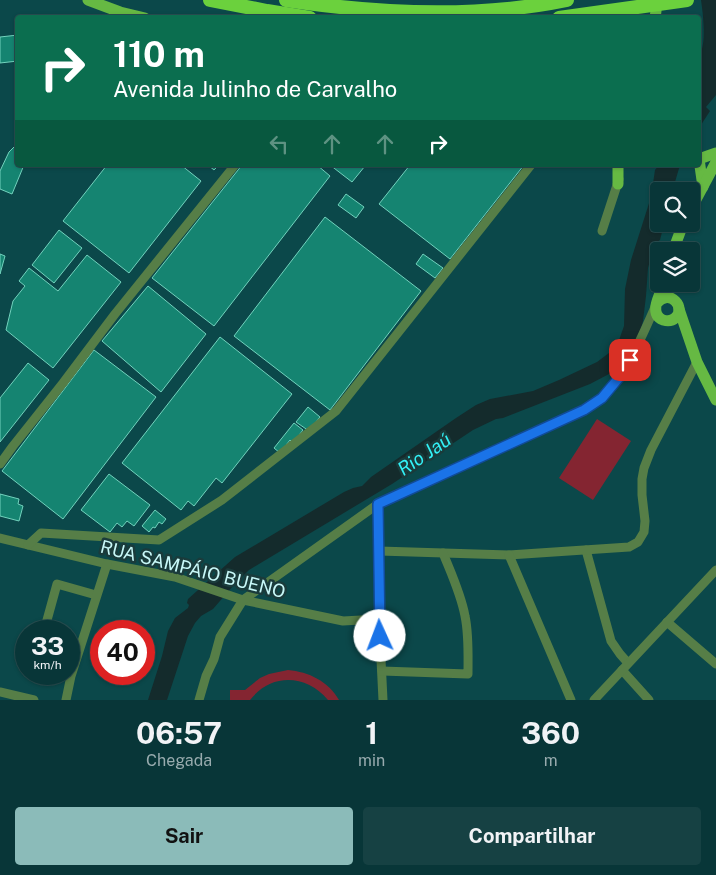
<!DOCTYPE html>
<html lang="pt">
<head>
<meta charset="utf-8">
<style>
	body { margin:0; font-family:"Public Sans",sans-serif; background:#164143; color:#f1f3f6; height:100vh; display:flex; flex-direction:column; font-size:19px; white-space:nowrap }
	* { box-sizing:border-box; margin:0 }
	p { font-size:16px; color:#98abae }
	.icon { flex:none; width:28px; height:28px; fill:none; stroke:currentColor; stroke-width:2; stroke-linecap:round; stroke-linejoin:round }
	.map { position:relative; height:700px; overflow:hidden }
	.sheet { display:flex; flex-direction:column; background:#083638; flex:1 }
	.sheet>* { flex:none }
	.guide { position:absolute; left:15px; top:15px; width:686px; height:152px; border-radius:5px; box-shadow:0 1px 4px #0004,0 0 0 1px #295053; background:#0b6e4f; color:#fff; overflow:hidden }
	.fabs { position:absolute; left:650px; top:182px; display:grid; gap:10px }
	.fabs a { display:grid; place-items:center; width:50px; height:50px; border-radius:5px; background:#083638; box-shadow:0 1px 4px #0004,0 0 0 1px #295053; font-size:25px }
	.speed { position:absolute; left:15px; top:620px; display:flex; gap:10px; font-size:25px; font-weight:700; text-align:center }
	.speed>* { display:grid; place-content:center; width:65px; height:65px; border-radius:50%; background:#083638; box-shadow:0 1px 4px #0004,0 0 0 1px #295053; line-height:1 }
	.speed small { font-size:12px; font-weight:400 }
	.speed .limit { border:8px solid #d22; background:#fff; color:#111 }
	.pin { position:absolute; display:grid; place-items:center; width:42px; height:42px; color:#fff; margin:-21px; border-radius:10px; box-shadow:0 2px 8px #0006 }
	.me { position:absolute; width:55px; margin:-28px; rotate:358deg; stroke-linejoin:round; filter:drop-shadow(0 0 4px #0008) }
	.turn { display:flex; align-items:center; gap:18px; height:105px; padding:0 15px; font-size:22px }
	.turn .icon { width:65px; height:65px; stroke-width:2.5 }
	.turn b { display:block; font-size:35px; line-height:42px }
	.lanes { display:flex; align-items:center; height:48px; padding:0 15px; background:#0003; justify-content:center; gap:25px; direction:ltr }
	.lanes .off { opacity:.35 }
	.eta { display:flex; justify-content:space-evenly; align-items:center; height:85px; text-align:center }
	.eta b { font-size:30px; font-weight:700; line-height:35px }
	.cta { display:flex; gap:10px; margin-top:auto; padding:10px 15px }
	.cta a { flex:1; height:58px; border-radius:5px; background:#8bbbb9; color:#111; font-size:20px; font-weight:700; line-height:58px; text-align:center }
	.cta a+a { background:#164143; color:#f1f3f6 }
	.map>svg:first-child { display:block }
	.green { fill:#842531 }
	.water { fill:#142b2c }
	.building { fill:#158471; stroke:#72d2bd }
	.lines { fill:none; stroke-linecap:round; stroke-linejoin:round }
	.minor { stroke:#567e47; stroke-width:9 }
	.major { stroke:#66b943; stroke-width:11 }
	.highway { stroke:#6bd13d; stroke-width:14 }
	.route-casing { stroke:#114b97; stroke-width:12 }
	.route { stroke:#1a73e8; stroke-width:9 }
	.labels { text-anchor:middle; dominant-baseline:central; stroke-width:5; stroke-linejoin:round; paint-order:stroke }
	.street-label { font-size:18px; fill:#c8f8f8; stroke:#1a3b3b }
	.water-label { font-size:19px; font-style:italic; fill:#32f0f5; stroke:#1a3b3b }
</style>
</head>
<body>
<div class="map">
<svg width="716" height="700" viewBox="0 0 716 700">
	<rect width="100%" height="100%" fill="#0b484a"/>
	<g class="green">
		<polygon points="597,419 631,441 593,500 559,478"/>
		<path d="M288,670C309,672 328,681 339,700H328C306,674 271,673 250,700H230V690H245L260,678L269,674Z"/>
	</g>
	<g class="water">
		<path d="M701,0H716V95L706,107L710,111L699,128V56C707,45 703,14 701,0Z"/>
		<polygon points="659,165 680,165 675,182 671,191 659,191 659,224 664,224 660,240 657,242 657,246 652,253 648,268 646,296 643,321 638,340 624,360 609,374 590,384 503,418 496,419 473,430 392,484 249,570 233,586 213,609 201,616 195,623 188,636 167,700 148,700 162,656 168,631 175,618 188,608 189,605 187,603 188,599 235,557 344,492 353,488 362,486 371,477 456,418 476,405 490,399 533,391 559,380 597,362 609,353 618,343 624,326 625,289 631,260 651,197 655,170"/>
	</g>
	<g class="building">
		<polygon points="18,35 18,61 0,63 0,37"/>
		<polygon points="18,143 18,165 24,165 12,194 0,189 0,171 9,152"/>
		<polygon points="107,165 181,165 201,181 129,273 63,221"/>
		<polygon points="208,165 219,165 214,170"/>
		<polygon points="242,165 317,165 330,176 214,326 152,278"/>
		<polygon points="330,165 363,165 365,166 352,182"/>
		<polygon points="410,165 524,165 450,259 379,204"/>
		<polygon points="346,194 364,207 356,218 338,205"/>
		<polygon points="325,217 421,291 330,410 234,336"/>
		<polygon points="59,230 82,248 54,283 32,265"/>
		<polygon points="0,254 5,256 0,274"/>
		<polygon points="423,254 443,268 435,278 416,264"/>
		<polygon points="87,255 121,282 53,368 6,330 13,301 25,286 19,281 29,268 58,291"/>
		<polygon points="148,286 206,334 161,392 102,341"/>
		<polygon points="220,337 292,394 222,483 216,478 194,506 188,501 181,510 122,463"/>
		<polygon points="94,350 156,397 63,519 2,471"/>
		<polygon points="28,363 49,380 0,442 0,398"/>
		<polygon points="308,407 320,417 309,431 296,422"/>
		<polygon points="294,423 303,430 293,443 290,440 280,453 274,448"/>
		<polygon points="109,474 150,505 134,526 127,521 122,527 117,523 110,532 81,510"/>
		<polygon points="0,494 19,499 18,504 23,506 19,521 0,516"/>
		<polygon points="155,510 166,519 162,524 159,522 155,528 153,527 149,532 142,526"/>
	</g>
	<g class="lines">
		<g class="minor">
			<polyline points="602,231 619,179"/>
			<polyline points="0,464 13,446 63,383 115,314 235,165"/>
			<polyline points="378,504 379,619 383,700"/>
			<polyline points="0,538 107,564 175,577 243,600 343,621 379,619"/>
			<polyline points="28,545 41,533 159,540 222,500 336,411 531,165"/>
			<polyline points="586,550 611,641 620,654 628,663"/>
			<polyline points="379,551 509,555 629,547 638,542 644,532 645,521 642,495 642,479 644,468 651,450 697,362"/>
			<polyline points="509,555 571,700"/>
			<polyline points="667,622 716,664"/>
			<polyline points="44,631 57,584 96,595"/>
			<polyline points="622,670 649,700"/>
			<path d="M382,671L468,674C468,655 469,635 465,616C461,594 451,573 443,553"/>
			<polyline points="0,692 34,700"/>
			<polyline points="66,700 71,676 107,564"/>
			<path d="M199,700L206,676L214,659L220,637L243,600L378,504L584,410C590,406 597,402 603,397C627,372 641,339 655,307"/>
			<polyline points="594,700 716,570"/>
		</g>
		<g class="major">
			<polyline points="88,0 120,12 145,18"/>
			<polyline points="654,0 656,11 655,18"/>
			<polyline points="699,159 703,187"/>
			<polyline points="699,159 716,153"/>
			<polyline points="618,165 618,184"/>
			<polyline points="691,209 716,162"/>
			<polyline points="673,251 683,224"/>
			<path d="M657,303C670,288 687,308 675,318C672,321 667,321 663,320C648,314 660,294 664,284"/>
			<polyline points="679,309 697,362 716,400"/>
		</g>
		<g class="highway">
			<polyline points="210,0 267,11 310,18"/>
			<path d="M286,0C378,14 475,19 567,0"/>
			<polyline points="559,18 687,0"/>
		</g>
	</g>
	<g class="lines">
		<g class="route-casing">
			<polyline id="route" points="380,636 378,504 584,410 602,398 622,374 630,360"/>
		</g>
		<use href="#route" class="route"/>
	</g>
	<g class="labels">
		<g class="street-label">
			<text transform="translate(193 569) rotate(14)">RUA SAMPÁIO BUENO</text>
		</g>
		<g class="water-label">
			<text transform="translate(424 454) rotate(-34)">Rio Jaú</text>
		</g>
	</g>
</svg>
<div class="fabs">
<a><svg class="icon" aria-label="search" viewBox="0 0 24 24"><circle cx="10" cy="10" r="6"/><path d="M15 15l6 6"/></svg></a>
<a><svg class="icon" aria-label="layers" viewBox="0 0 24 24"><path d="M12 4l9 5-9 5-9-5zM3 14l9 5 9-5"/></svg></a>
</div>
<div class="speed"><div>33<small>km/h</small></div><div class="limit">40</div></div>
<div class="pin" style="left:630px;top:360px;background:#d93025"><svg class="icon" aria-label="arrive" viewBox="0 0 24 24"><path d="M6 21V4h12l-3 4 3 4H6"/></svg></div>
<svg class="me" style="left:380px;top:636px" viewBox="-20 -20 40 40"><circle r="19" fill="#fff"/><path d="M0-13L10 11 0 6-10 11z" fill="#1a73e8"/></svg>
<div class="guide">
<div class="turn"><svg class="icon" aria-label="right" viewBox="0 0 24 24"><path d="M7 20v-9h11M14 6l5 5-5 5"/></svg><div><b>110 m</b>Avenida Julinho de Carvalho</div></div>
<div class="lanes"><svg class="icon off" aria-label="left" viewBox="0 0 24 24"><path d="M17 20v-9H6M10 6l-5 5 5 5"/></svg><svg class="icon off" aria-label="ahead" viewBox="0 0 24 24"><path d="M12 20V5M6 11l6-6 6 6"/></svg><svg class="icon off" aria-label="ahead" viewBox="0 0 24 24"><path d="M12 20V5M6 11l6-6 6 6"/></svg><svg class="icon" aria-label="right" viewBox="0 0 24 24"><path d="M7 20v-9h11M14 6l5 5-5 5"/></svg></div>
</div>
</div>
<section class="sheet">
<div class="eta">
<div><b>06:57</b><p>Chegada</p></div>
<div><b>1</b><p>min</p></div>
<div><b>360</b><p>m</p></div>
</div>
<div class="cta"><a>Sair</a><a>Compartilhar</a></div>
</section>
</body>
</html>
